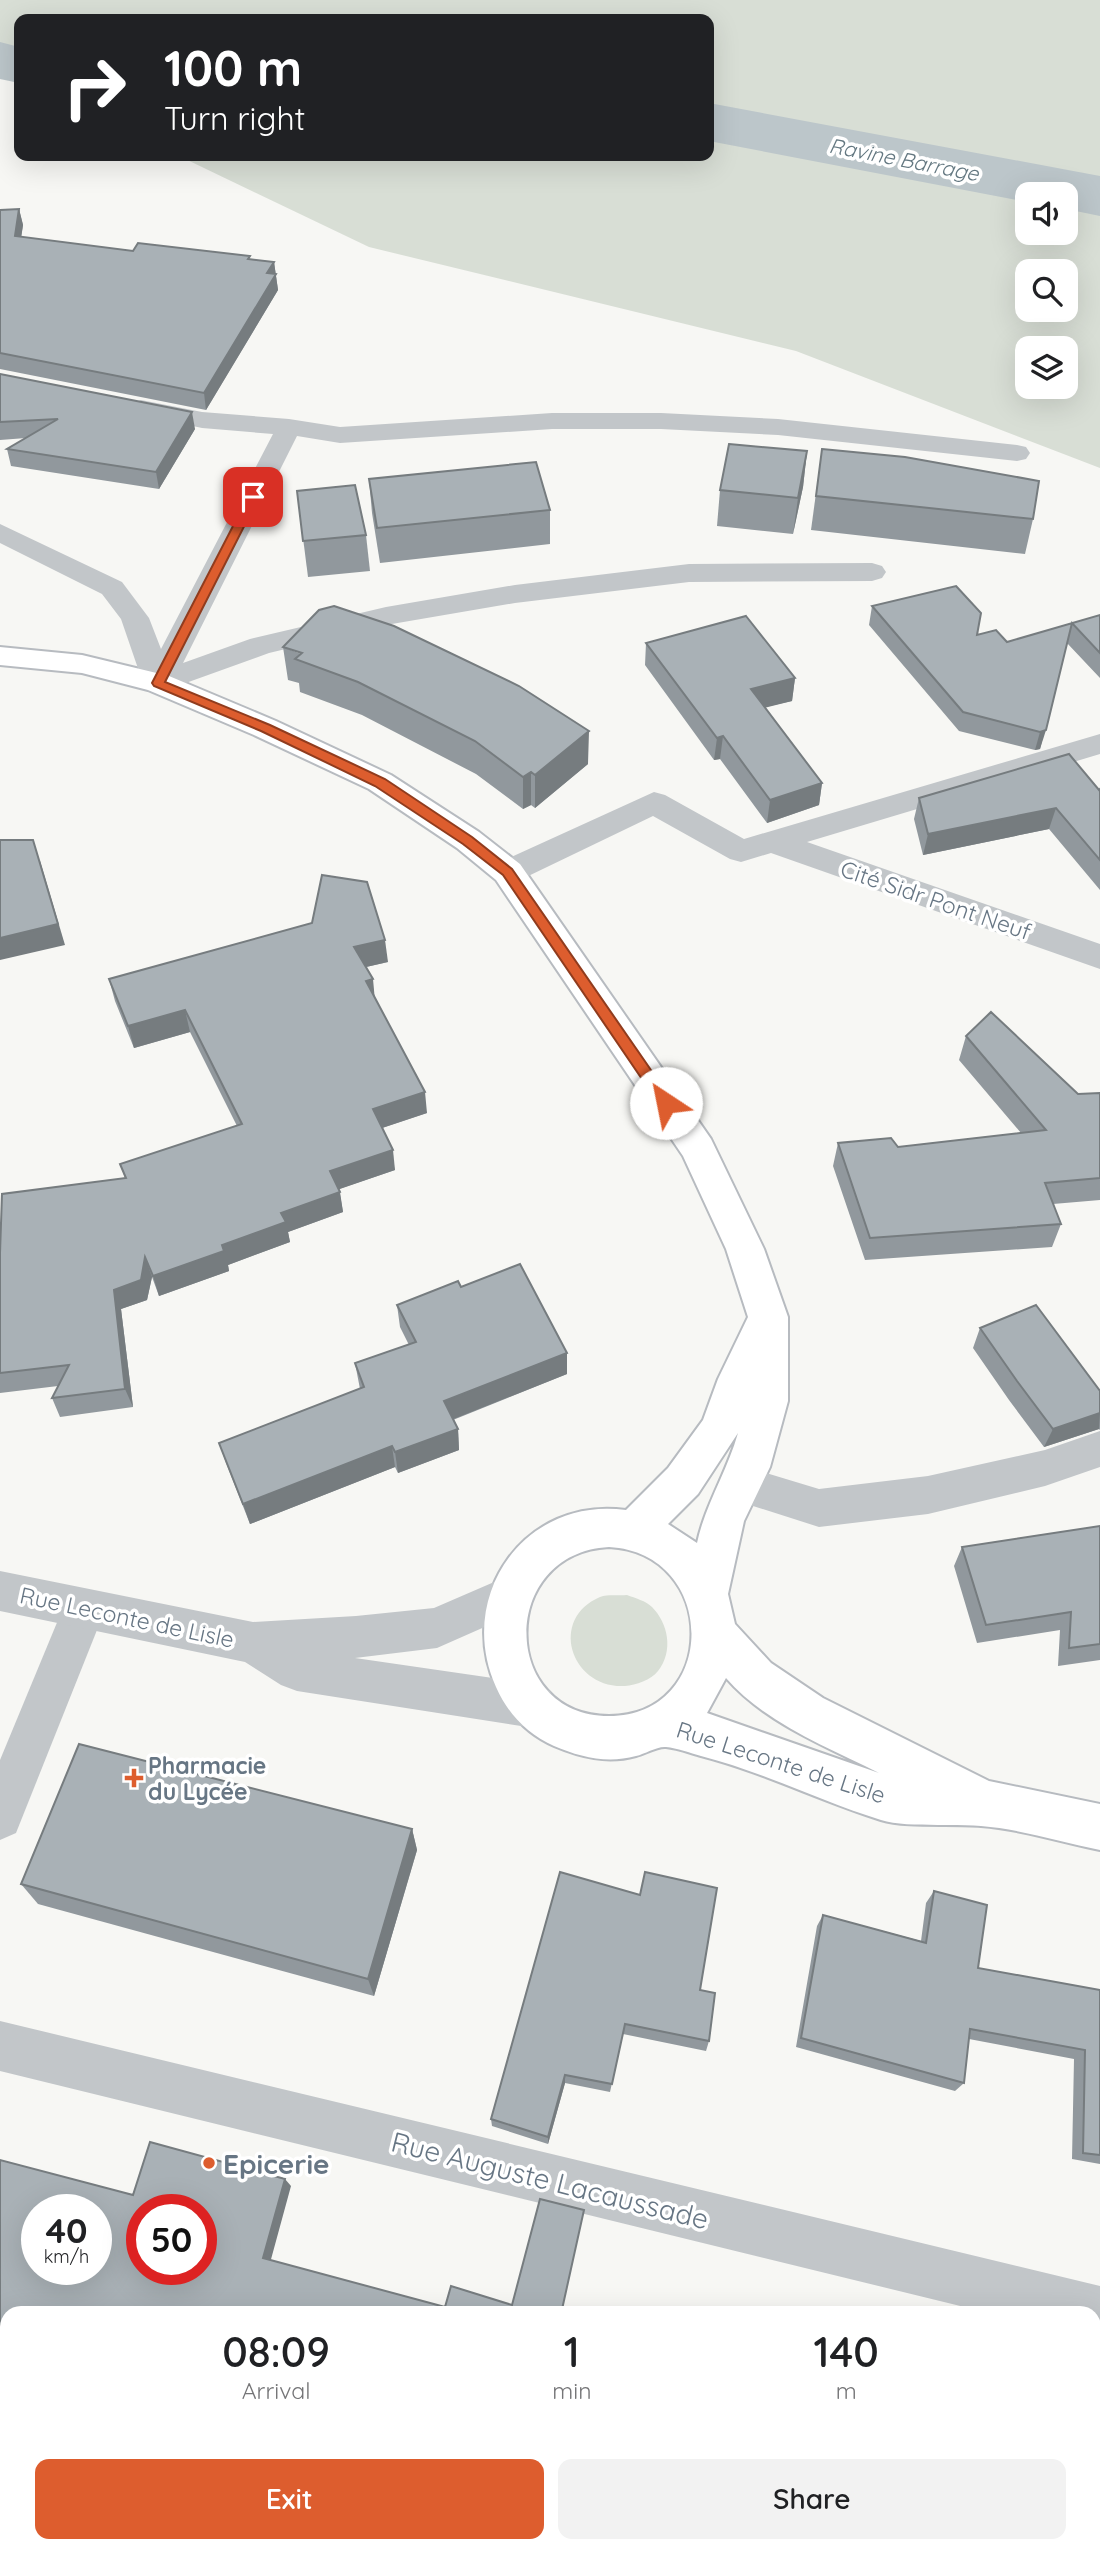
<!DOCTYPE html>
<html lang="en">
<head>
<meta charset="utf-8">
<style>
	body { margin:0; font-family:Quicksand,sans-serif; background:#f2f2f2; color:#202124; height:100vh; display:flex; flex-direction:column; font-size:26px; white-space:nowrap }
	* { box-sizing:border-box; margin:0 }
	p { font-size:23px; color:#757577 }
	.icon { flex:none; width:38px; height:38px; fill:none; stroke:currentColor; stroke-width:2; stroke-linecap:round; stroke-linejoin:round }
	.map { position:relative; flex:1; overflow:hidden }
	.details { position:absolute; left:0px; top:2306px; width:1101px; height:247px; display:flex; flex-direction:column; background:#fff; border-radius:21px 21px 0 0; box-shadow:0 7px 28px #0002 }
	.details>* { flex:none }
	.hud { position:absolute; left:14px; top:14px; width:700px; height:147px; border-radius:14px; box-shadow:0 7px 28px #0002; background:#202124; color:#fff; overflow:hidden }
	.fabs { position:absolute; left:1015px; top:182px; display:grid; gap:14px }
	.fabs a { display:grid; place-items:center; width:63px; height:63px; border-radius:14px; background:#fff; box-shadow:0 7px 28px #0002; font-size:35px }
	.speed { position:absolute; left:21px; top:2194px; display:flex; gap:14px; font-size:35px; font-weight:700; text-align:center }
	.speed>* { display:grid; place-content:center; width:91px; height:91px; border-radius:50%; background:#fff; box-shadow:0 7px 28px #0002; line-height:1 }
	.speed small { font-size:18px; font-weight:400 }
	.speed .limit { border:10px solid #d22; background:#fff; color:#111 }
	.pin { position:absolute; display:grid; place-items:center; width:60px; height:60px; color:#fff; margin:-30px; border-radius:14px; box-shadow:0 4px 10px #0006 }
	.me { position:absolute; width:77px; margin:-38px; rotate:326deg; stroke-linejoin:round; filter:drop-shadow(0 0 5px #0008) }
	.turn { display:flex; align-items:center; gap:24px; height:147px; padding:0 35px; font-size:32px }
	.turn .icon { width:91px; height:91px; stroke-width:2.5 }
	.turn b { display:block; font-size:49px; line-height:60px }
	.eta { display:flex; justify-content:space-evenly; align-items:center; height:119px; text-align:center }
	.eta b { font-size:42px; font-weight:600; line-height:49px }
	.primary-button { display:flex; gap:14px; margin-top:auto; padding:14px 35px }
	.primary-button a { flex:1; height:80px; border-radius:14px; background:#dd5d2e; color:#fff; font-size:28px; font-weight:600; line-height:80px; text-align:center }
	.primary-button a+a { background:#f2f2f2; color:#202124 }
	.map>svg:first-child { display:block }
	.green { fill:#d8ded5; fill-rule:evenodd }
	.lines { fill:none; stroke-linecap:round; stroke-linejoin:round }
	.river { fill:#bcc6ca; fill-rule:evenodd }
	.secondary-casing { stroke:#b7bbc0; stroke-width:4 }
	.minor { fill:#c2c6c9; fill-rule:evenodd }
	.tertiary { fill:#c2c6c9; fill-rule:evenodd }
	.secondary { fill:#fff; fill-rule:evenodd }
	.wall { fill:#91989d }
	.shaded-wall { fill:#767c7f }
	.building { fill:#a9b1b6; stroke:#767c7f; stroke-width:2; fill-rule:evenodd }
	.route { fill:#dd5d2e; stroke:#903c1e; stroke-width:2 }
	.poi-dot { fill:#dd5d2e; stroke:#fff; stroke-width:2.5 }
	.labels { text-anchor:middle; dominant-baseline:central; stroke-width:7; stroke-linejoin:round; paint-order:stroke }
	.far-water-label { font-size:21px; font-style:italic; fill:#637780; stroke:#fff }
	.street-label { font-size:23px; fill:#677684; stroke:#fff }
	.poi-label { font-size:23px; font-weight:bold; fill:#677684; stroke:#fff; text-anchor:start }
	.near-poi-label { font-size:28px; font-weight:bold; fill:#677684; stroke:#fff; text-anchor:start }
	.near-street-label { font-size:28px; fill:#677684; stroke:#fff }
</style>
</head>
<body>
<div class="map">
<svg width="1100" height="2553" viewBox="0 0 1100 2553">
	<rect width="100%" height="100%" fill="#f7f7f4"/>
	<g class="green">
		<path d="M0,0H1100V468L796,351L369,247L179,156H709V19H19V79L0,70ZM1027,194H1066V233H1027ZM1027,271H1066V310H1027ZM1027,348H1066V387H1027Z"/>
		<path d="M627,1595C635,1598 646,1601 652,1607C668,1623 674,1651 658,1671C651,1680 636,1685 625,1686C571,1689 548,1619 600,1597C608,1594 619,1596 627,1595Z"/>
	</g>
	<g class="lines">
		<g class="river">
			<polygon points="0,42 19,47 19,83 0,79"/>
			<polygon points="709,103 1100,176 1100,216 1066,209 1066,194 1027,194 1027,202 709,141"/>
		</g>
		<g class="secondary-casing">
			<path id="secondary" d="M0,647L82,655L169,676L276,721L391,775L479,832L520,864L711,1139L764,1249L788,1317V1401L770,1467L744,1521L728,1594L735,1624L771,1663L823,1698L989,1781L1100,1804V1850C1061,1842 1020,1829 981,1826C953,1823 906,1828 881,1820C820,1801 763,1772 701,1756C690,1753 677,1748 666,1747C657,1746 645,1754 636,1756C607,1764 580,1757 554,1746C527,1734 508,1714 496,1687C455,1596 525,1496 626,1510L668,1468L703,1420L718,1379L748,1317L726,1249L683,1156L496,880L457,848L369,789L254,735L148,690L82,673L0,665ZM738,1433C727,1472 705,1505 697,1543L668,1524L698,1494ZM609,1547C719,1553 719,1716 609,1716C500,1716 498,1553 609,1547ZM726,1678C765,1723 827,1747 879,1773L707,1713Z"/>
		</g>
		<g class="minor">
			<polygon points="141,400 202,412 289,419 340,427 552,413 661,413 778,419 1017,445 1026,447 1030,453 1026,459 1017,461 778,435 661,429 552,429 340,443 297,436 183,663 250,639 386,607 515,585 689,564 872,563 882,566 886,572 882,578 872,581 689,582 515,603 386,625 269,653 158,693 147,690 143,683 121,619 102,594 0,543 0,524 122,582 149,618 161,649 273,434 202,428 132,413 128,408 132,403"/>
			<polygon points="1100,734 1100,754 807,842 1100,944 1100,969 771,853 741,862 730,859 653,816 520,880 508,883 496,880 492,872 496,864 654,792 665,795 744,839"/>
			<polygon points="1100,1431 1100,1467 1045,1486 928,1514 819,1527 725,1497 719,1484 725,1471 740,1465 819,1489 928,1476 1045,1450"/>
			<polygon points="83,1590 98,1596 105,1610 16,1833 0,1840 0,1760 68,1596"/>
			<polygon points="0,2021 1100,2286 1100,2340 1094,2338 1094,2314 993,2314 0,2071"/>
		</g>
		<polygon class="tertiary" points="0,1571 253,1622 356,1616 434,1608 508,1576 523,1582 530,1596 523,1610 437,1648 355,1658 534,1684 550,1691 556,1706 550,1721 534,1728 297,1691 281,1685 245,1662 0,1611"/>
		<use href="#secondary" class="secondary"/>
	</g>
	<g class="wall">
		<polygon points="19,209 23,225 21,237 133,251 250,259 274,262 278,290 206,410 0,369 0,210"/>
		<polygon points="0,374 195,429 159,489 11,466 7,449 26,438 0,440"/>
		<polygon points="822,449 1033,519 1025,554 811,530"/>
		<polygon points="807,451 803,487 793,534 717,526 720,490"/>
		<polygon points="369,479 550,510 550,544 380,563 372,513"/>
		<polygon points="297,491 366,535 370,571 308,577"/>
		<polygon points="872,606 977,635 1007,642 1100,615 1100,678 1067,643 1040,749 1035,750 959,731 869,625"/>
		<polygon points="646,643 795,678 792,701 765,707 822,783 819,805 767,823 720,759 714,760 645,665"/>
		<polygon points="283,647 588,764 535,808 531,805 523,809 476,774 362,715 300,692 299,683 288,680"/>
		<polygon points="1100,789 1100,890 1049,829 923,855 914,819 919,798"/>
		<polygon points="388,962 366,967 375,998 427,1113 382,1128 395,1170 339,1189 343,1212 288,1232 290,1242 228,1265 229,1271 159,1296 152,1277 147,1300 121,1309 133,1407 60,1417 52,1398 58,1386 0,1393 0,1253 125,1178 120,1164 237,1126 190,1032 134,1048 115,1001 109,979"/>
		<polygon points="966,1036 1078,1094 1100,1093 1100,1200 1053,1204 1061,1224 1052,1247 865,1260 833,1166 838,1143 898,1147 1021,1133 959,1060"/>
		<polygon points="461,1287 567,1374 453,1420 458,1429 459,1450 398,1473 395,1467 250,1524 226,1463 219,1443 360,1389 355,1363 409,1345 400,1327 397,1305"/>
		<polygon points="980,1328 1100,1391 1100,1430 1099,1429 1044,1447 1009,1400 973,1348"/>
		<polygon points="1100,1526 1100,1660 1058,1666 1060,1630 977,1643 954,1566 962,1547"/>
		<polygon points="412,1829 417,1850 374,1996 38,1904 21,1884"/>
		<polygon points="560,1872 700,1990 709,2041 706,2051 623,2034 610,2092 565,2083 548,2144 492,2126 491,2119"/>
		<polygon points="934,1891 978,1968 1100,1990 1100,2164 1072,2159 1074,2059 969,2039 964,2083 955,2091 796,2047 817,1926 823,1915 921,1941 926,1903"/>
	</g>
	<g class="shaded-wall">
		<polygon points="19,209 23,225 19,252 15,236"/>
		<polygon points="274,262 278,290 206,410 204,393 267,273"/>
		<polygon points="192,412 195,429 159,489 156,472"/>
		<polygon points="807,451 803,487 793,534 798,498"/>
		<polygon points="795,678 792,701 748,712 751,689"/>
		<polygon points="1046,730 1040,749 1035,750 1040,732"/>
		<polygon points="589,731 588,764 535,808 535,775"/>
		<polygon points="723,736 720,759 714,760 717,738"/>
		<polygon points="531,772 531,805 523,809 523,777"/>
		<polygon points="822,783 819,805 767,823 770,800"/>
		<polygon points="1056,808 1049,829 923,855 928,834"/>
		<polygon points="40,861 65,945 0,960 0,938"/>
		<polygon points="385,940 388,962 357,969 354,947"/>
		<polygon points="373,979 375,1001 366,981"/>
		<polygon points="185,1010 190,1032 134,1048 128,1026"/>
		<polygon points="425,1092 427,1113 376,1130 373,1109"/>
		<polygon points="393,1150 395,1170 334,1191 330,1171"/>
		<polygon points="340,1192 343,1212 288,1232 290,1242 228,1265 229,1271 159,1296 153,1276 222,1245 281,1213"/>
		<polygon points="145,1257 152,1277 147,1300 121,1309 133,1407 125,1389 114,1290"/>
		<polygon points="567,1353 567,1374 446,1422 444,1401"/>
		<polygon points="1100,1413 1099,1429 1044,1447 1053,1429"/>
		<polygon points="458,1429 459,1450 398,1473 395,1452"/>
		<polygon points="392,1446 395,1467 250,1524 243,1504"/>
		<polygon points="412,1829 417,1850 374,1996 368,1979"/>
		<polygon points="565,2075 565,2083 548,2144 548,2137"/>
		<polygon points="285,2179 291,2186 270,2263 263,2258"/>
		<polygon points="0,2536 7,2539 7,2546 23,2546 38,2553 19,2553 0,2544"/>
	</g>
	<g class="building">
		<polygon points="19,209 15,236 133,251 138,243 250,256 248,259 274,262 267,273 276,274 204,393 0,353 0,210"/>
		<polygon points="0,374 192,412 156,472 7,449 58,419 0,422"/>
		<polygon points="729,444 807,451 798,498 720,490"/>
		<polygon points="822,449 905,457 1039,481 1033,519 816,496"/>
		<polygon points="536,462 550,510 377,528 369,479"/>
		<polygon points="355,485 366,535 303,541 297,491"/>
		<polygon points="956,586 981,613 977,635 996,630 1007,642 1100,615 1100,653 1072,623 1046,730 1040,732 963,712 872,606"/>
		<polygon points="334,606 394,626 519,686 589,731 535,775 531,772 523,777 475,741 358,682 295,659 302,653 283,647 319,610"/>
		<polygon points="746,616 795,678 751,689 822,783 770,800 723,736 717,738 646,643"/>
		<polygon points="1069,754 1099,790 1100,789 1100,860 1056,808 928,834 919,798"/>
		<polygon points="0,840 33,840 58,924 0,938"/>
		<polygon points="322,875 367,882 385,940 354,947 373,979 366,981 425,1092 373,1109 393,1150 330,1171 340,1192 281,1213 286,1222 222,1245 224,1251 153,1276 145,1257 141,1280 114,1290 125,1389 52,1398 69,1365 0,1373 0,1253 2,1194 126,1178 120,1164 242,1124 185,1010 128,1026 109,979 312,923"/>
		<polygon points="991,1012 1078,1094 1100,1093 1100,1178 1045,1183 1061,1224 870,1238 838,1143 891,1138 898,1147 1046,1130 966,1036"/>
		<polygon points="520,1264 567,1353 444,1401 458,1429 395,1452 392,1446 243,1504 219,1443 364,1387 355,1363 416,1342 397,1305 458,1281 461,1287"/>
		<polygon points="1036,1305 1100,1391 1100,1413 1053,1429 1017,1381 980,1328"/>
		<polygon points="1100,1526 1100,1644 1069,1648 1071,1612 986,1625 962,1547"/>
		<polygon points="79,1744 412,1829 368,1979 21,1884"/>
		<polygon points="560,1872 640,1895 645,1872 717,1888 700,1990 715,1993 709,2041 625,2024 612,2084 565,2075 548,2137 491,2119"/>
		<polygon points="934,1891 987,1905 978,1968 1100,1990 1100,2155 1083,2153 1085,2050 970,2029 964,2083 801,2038 823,1915 926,1943"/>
		<path d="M150,2142L285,2179L263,2258L445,2307L451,2286L512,2305L540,2199L584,2210L561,2314H7V2433L0,2431V2160L133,2195ZM37,2210H96V2270H37ZM142,2210H201V2270H142Z"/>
		<polygon points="0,2544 19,2553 0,2553"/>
		<polygon points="263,2546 508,2546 507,2553 261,2553"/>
		<polygon points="625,2546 1061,2546 1060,2553 646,2553"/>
	</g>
	<polygon class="route" points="253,493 259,497 165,682 270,725 385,779 472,837 512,869 671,1099 674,1103 671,1107 661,1107 503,875 463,844 375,786 261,731 154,686 152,683 248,497"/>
	<g class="poi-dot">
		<path d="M130.5 1767.5h7v7h7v7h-7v7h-7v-7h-7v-7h7z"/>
		<circle cx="209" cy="2163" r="7"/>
	</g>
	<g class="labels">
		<g class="far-water-label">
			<text transform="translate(904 159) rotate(11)">Ravine Barrage</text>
		</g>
		<g class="street-label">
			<text transform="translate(936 900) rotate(19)">Cité Sidr Pont Neuf</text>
			<text transform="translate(127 1617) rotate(12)">Rue Leconte de Lisle</text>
			<text transform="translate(781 1762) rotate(18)">Rue Leconte de Lisle</text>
		</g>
		<g class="poi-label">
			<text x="148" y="1765">Pharmacie<tspan x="148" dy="26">du Lycée</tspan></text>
		</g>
		<g class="near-poi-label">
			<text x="223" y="2163">Epicerie</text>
		</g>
		<g class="near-street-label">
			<text transform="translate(550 2180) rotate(14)">Rue Auguste Lacaussade</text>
		</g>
	</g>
</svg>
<div class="fabs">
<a><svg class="icon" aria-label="sound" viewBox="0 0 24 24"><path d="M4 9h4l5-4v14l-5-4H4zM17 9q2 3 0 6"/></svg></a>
<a><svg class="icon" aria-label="search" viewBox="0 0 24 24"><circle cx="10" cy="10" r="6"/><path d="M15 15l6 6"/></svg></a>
<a><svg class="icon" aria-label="layers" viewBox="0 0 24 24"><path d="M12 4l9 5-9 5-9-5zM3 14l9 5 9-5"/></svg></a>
</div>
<div class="speed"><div>40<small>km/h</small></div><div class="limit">50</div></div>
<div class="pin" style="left:253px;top:497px;background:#d93025"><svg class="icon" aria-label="arrive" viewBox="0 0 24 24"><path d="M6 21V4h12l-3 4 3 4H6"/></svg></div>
<svg class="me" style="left:666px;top:1103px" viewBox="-20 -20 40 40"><circle r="19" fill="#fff"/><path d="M0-13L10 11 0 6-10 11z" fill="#dd5d2e"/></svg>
<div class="hud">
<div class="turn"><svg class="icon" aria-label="right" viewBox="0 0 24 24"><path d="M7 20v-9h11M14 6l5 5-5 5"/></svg><div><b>100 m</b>Turn right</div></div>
</div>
<section class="details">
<div class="eta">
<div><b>08:09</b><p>Arrival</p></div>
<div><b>1</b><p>min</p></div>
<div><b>140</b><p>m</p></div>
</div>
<div class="primary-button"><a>Exit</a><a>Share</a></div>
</section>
</div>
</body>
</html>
